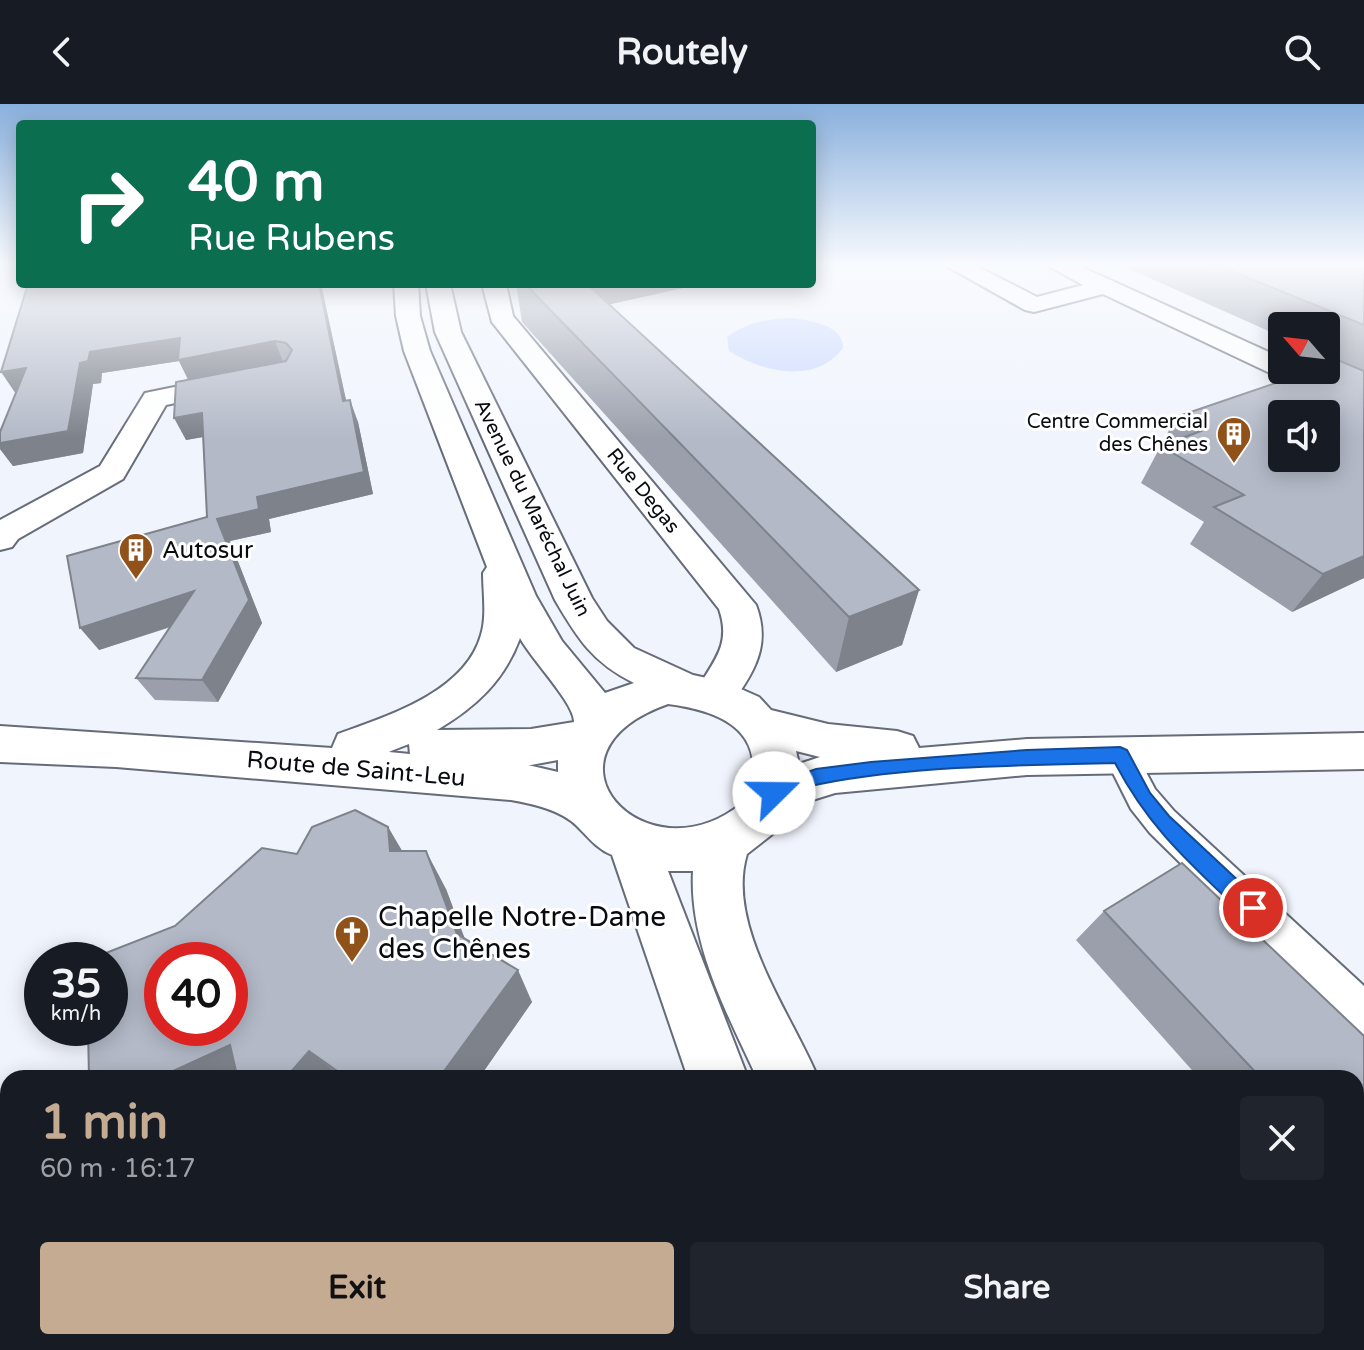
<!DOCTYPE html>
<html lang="en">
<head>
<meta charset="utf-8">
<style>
	body { margin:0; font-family:"Varela Round",sans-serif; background:#20242c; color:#f1f3f6; height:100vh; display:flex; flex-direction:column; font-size:30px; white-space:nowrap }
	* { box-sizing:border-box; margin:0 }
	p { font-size:26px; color:#9ea1a6 }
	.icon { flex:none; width:44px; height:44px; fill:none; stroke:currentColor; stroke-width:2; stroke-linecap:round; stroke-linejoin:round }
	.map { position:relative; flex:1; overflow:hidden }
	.details { position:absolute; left:0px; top:966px; width:1364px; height:280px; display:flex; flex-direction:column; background:#171b24; border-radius:24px 24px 0 0; box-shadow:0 4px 20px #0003 }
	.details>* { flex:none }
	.guide { position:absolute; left:16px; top:16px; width:800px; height:168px; border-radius:8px; box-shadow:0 4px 20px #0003; background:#0b6e4f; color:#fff; overflow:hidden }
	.needle { width:52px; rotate:298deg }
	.buttons { position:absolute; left:1268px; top:208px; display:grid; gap:16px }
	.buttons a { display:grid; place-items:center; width:72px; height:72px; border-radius:8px; background:#171b24; box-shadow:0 4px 20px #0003; font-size:40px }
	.speed { position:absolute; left:24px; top:838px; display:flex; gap:16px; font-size:40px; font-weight:700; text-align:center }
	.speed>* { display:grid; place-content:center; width:104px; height:104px; border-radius:50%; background:#171b24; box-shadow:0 4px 20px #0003; line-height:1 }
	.speed small { font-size:20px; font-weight:400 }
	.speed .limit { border:12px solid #d22; background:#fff; color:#111 }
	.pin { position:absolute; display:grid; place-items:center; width:68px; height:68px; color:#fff; margin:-34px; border:4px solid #fff; border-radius:50%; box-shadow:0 2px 8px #0007 }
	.me { position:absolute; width:88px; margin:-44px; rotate:68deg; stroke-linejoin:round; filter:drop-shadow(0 0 6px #0008) }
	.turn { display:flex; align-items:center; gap:28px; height:168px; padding:0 40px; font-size:36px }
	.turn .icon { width:104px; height:104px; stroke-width:2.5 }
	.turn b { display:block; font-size:56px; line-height:68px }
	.round { display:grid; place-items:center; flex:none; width:84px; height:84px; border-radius:8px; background:#20242c }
	.overview { display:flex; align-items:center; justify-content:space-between; height:136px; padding:0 40px }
	h1 { font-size:48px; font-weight:700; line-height:60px; color:#c6ab93 }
	.cta { display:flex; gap:16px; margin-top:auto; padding:16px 40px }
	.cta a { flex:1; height:92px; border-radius:8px; background:#c6ab93; color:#111; font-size:32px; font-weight:700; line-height:92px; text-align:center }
	.cta a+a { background:#20242c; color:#f1f3f6 }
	header { display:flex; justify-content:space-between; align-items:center; height:104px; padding:0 40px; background:#171b24; font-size:36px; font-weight:700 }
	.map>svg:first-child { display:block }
	.green { fill:#ccdafe }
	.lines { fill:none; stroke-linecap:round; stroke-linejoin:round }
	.service-casing { stroke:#656b78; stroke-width:4 }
	.minor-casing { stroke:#656b78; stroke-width:4 }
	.tertiary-casing { stroke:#656b78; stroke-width:4 }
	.service { fill:#fff; fill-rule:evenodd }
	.minor { fill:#fff; fill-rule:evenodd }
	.tertiary { fill:#fff; fill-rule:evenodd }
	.wall { fill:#9a9fab }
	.shaded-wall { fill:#7d828b }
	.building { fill:#b3b9c7; stroke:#7d828b; stroke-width:2; fill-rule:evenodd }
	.route { fill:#1a73e8; stroke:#114b97; stroke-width:2 }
	.labels { text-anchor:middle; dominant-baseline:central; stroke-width:6; stroke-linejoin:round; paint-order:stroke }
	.far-poi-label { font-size:20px; fill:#090b10; stroke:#fff; text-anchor:end }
	.far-street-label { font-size:20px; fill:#090b10; stroke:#fff }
	.poi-label { font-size:24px; fill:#090b10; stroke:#fff; text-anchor:start }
	.street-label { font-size:24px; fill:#090b10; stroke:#fff }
	.near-poi-label { font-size:28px; fill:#090b10; stroke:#fff; text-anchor:start }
</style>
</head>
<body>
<header><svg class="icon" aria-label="back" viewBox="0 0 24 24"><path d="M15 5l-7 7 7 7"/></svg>Routely<svg class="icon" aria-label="search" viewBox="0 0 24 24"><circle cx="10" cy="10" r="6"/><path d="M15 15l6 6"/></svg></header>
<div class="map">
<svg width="1364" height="1246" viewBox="0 0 1364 1246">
	<rect width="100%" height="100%" fill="#f0f4fd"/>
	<path class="green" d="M792,214C810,217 843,220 843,244C816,281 762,268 729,247L727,233C748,218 766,215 792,214Z"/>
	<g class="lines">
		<g class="service-casing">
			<polygon id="service" points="1120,638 1132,642 1155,685 1174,707 1364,882 1364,931 1349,925 1150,729 1131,705 1104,651 1108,642"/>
		</g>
		<g class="minor-casing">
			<g id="minor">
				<polygon points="941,159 970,159 1037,193 1083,181 1043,159 1073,159 1282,254 1282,266 1294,266 1282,272 1272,270 1103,190 1034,208 1025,206"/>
				<path d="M482,180H506L513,212L756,501C771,540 755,568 731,600L716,605L701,600L695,589C712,558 732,542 719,505L492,218Z"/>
				<polygon points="233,271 243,273 247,279 243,285 166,301 123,375 18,435 12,443 0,446 0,416 100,362 145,289"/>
				<polygon points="722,1238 802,1238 799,1246 718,1246"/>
			</g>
		</g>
		<g class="tertiary-casing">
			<g id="tertiary">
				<path d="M394,180H418L420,212L430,247L536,492L562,537L605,589L634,579C592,558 578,535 555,496L435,228L426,180H450L461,228L592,494L607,517L634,544L693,571L725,578L759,593L771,606L828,620L897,627L913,632L919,644L1027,635L1364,629V665L1027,671L835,689L790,703L779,725L747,750C725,821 792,911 818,974H757C727,909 689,840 693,767H668L748,974H688L612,751C597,745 588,733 577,722C561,706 533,700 511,696L116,663L0,658V622L332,644L338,630C388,612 465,588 481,531C487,512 483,489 483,469L487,463L404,247L396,212ZM520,534C531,555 575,600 574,618L531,625L437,626C476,603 504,577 520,534ZM668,600C706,605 756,618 753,667C753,680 752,691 741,700C645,777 527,650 668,600ZM409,640L410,650L389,648L391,647ZM796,647L820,653L799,660ZM558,656V668L528,661H531Z"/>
				<polygon points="779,1238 851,1238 855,1246 781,1246"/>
				<polygon points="869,1238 942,1238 946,1246 872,1246"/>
			</g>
		</g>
		<use href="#service" class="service"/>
		<use href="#minor" class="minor"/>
		<use href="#tertiary" class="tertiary"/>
	</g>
	<g class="wall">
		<polygon points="1116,159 1364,159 1364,474 1292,508 1190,440 1204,418 1141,379 1176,313 1339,258 1326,252 1326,222 1282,222 1282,233"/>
		<polygon points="321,180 346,297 358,318 373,390 269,415 271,428 230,437 262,519 218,598 155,596 136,574 171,523 99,546 207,413 203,333 186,336 188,276 179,257 102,269 101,279 93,280 83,349 13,362 0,345 0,339 16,290"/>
		<polygon points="516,180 701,180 609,200 919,486 902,541 836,568 522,218"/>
		<polygon points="388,723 402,747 446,785 464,834 532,898 479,974 89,974 175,822 297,750"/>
		<polygon points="1104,807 1364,932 1364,1159 1356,1150 1356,974 1199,974 1076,836"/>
	</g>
	<g class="shaded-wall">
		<polygon points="319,180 321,180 351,319 343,297"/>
		<polygon points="567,180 701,180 571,209"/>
		<polygon points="180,234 275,237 283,258 189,277 179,257 102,269 101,279 93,280 83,349 13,362 0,345 0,339 90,248"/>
		<polygon points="26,264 16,290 1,268"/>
		<polygon points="350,296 358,318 373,390 269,415 271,428 230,437 262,519 218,598 202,576 217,415 257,393"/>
		<polygon points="202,309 214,331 186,336 174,314"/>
		<polygon points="1364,452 1364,474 1292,508 1323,470"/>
		<polygon points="919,486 902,541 836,568 849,513"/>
		<polygon points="194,487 209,510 99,546 80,524"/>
		<polygon points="388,723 411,762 390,747"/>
		<polygon points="426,747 446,785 476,864 457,830"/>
		<polygon points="518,866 532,898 479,974 439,974"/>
		<polygon points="230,941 236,967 248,974 158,974"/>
		<polygon points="309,947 343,974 298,974 290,969"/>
	</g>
	<g class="building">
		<polygon points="1212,159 1364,159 1364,221"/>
		<polygon points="28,180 319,180 343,297 350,296 364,368 257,393 259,405 217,415 249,496 202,576 136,574 194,487 80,524 67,452 207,413 202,309 174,314 176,278 286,257 292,246 286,239 275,237 178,256 180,234 90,248 88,257 80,259 68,327 0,339 0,328 26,264 1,268"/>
		<polygon points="525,180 587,180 919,486 849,513"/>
		<path d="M1340,257L1364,267V452L1323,470L1214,403L1244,391L1161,342L1201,327L1176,313L1314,266H1326V262ZM1282,310H1326V354H1282Z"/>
		<path d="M355,706L388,723L390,747H426L457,830L518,866L439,974H347L309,947L290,969L236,967L230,941L158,974H89L88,924H110V856H88L175,822L262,744L297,750L312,723ZM162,856H230V924H162Z"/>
		<polygon points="1182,759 1364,932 1364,1084 1356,1075 1356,974 1261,974 1104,807"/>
	</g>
	<linearGradient id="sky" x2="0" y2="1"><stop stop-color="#89b0dd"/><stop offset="0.48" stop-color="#f8fafe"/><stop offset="1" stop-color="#f8fafe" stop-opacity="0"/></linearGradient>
	<rect width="1364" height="334" fill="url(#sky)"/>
	<path class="route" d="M1120,643L1127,646L1150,689L1169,712L1260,797L1264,804L1260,812L1253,814L1245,812C1191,760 1150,726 1115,659C1021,661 912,662 820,680C804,683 789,692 774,697L764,689L767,683L816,665L871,658L1027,646Z"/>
	<defs>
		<g id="building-pin" transform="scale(1.8)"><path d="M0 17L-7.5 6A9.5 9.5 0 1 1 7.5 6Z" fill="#915219" stroke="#fff"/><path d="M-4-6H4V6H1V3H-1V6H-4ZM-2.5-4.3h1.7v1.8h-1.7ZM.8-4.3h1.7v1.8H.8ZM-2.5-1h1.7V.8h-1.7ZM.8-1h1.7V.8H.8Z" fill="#fff"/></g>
		<g id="church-pin" transform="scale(1.8)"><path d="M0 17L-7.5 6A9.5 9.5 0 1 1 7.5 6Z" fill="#915219" stroke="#fff"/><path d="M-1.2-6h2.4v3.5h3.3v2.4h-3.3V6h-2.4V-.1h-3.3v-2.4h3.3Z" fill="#fff"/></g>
	</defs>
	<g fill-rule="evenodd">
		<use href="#building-pin" x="1234" y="330"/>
		<use href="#building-pin" x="136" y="446"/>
		<use href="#church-pin" x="352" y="829"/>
	</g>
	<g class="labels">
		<g class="far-poi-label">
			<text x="1208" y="318">Centre Commercial<tspan x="1208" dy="23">des Chênes</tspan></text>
		</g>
		<g class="far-street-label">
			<text transform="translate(643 387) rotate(51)">Rue Degas</text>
			<text transform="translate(532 404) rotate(64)">Avenue du Maréchal Juin</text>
		</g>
		<g class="poi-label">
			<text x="162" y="446">Autosur</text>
		</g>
		<g class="street-label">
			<text transform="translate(356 665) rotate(5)">Route de Saint-Leu</text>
		</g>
		<g class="near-poi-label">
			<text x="378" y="813">Chapelle Notre-Dame<tspan x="378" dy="32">des Chênes</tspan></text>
		</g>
	</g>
</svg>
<div class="buttons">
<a><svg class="needle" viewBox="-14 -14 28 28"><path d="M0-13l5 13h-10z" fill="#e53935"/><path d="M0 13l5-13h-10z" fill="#9ea1a6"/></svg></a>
<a><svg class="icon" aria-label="sound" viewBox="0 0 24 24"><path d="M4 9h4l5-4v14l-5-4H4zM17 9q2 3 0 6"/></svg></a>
</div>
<div class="speed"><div>35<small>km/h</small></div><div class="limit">40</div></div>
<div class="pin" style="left:1253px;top:804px;background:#d93025"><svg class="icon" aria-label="arrive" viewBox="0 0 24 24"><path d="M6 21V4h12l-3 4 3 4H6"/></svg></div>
<svg class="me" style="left:774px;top:689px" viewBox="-20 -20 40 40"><circle r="19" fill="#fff"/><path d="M0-13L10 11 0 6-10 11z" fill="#1a73e8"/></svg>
<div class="guide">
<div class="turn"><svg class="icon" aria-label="right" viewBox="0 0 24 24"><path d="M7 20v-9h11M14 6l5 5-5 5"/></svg><div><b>40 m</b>Rue Rubens</div></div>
</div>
<section class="details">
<div class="overview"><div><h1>1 min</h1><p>60 m · 16:17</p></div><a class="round"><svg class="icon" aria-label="close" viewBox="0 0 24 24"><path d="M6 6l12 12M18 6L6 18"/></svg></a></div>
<div class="cta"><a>Exit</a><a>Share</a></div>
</section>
</div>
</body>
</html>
